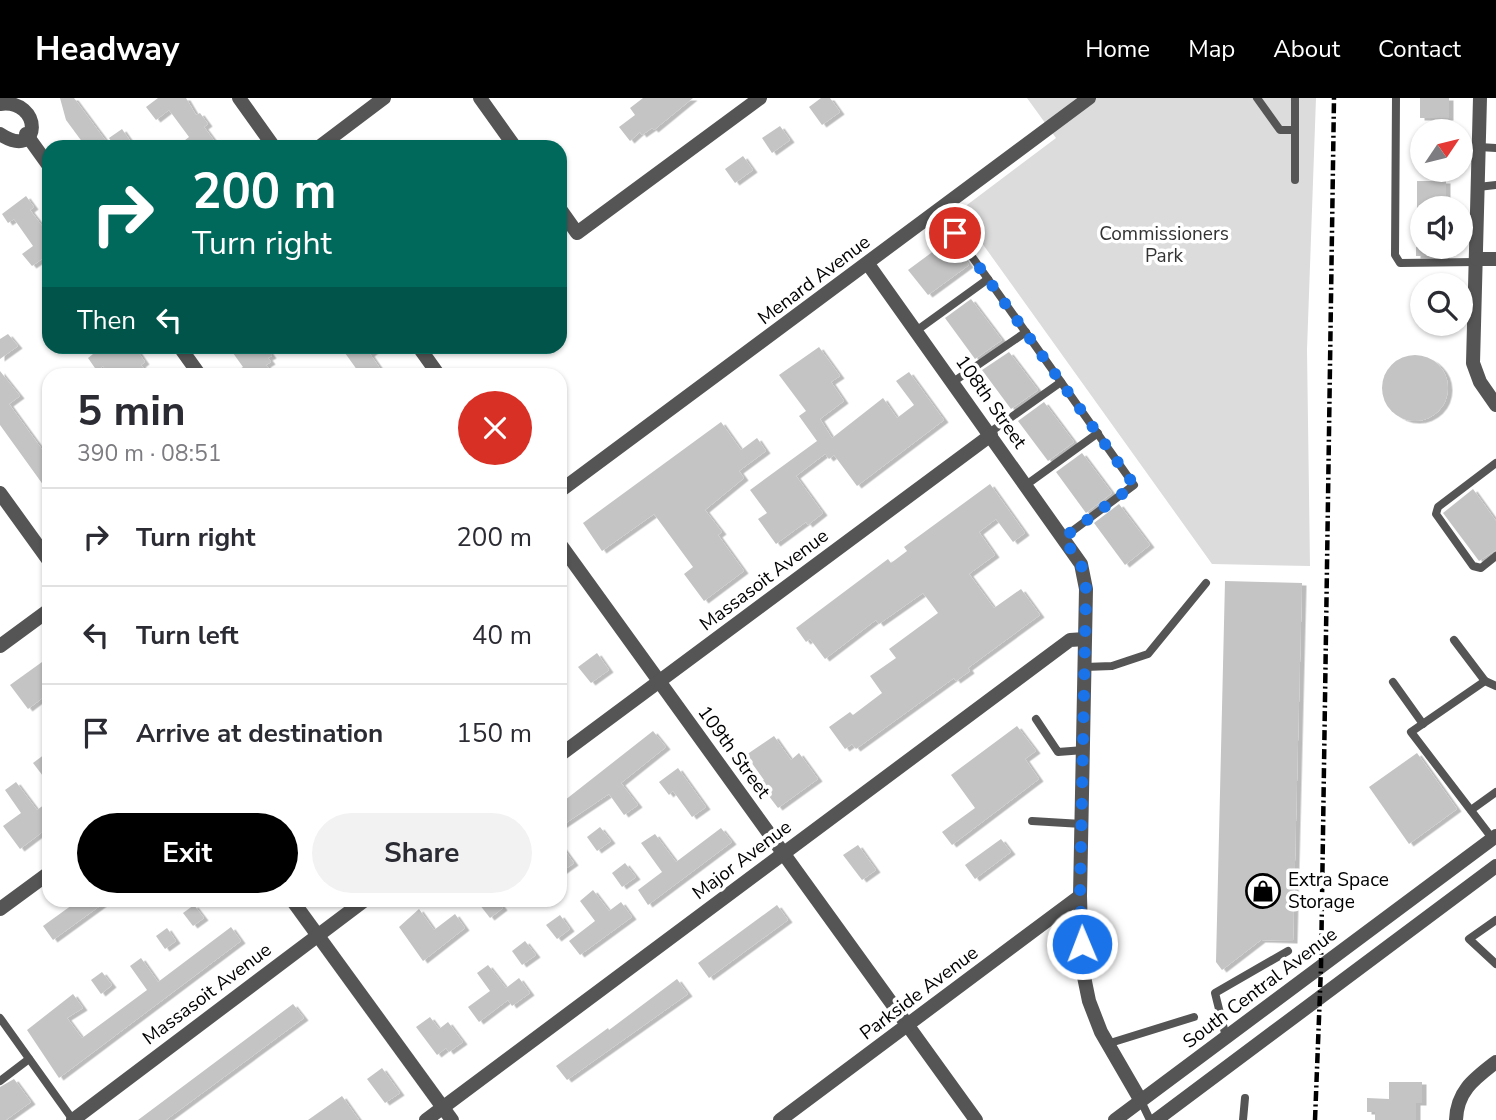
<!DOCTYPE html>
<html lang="en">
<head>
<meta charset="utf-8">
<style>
	body { margin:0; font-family:"Nunito Sans",sans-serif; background:#f2f2f3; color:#2b2b33; height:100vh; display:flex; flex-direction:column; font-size:26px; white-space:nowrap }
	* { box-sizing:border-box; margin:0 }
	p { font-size:23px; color:#7c7c81 }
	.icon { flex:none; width:38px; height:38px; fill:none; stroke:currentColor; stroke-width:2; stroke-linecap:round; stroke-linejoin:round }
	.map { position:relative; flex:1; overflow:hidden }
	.side { position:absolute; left:42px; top:270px; width:525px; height:539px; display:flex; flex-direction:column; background:#fff; border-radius:21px; box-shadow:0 2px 5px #0004 }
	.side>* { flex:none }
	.guide { position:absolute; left:42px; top:42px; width:525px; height:214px; border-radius:21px; box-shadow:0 2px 5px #0004; background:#00695c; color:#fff; overflow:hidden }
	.needle { width:46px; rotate:55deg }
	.tools { position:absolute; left:1410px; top:21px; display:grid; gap:14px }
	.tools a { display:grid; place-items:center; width:63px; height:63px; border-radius:50%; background:#fff; box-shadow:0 2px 5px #0004; font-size:35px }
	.pin { position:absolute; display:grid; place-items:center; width:60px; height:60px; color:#fff; margin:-30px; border:4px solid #fff; border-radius:50%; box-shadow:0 2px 7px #0007 }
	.me { position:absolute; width:77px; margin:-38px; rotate:359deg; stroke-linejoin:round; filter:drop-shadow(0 0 5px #0008) }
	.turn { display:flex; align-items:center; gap:24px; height:147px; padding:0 35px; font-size:32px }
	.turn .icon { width:91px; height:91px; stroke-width:2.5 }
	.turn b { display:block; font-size:49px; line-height:60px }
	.then { display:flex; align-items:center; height:66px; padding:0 35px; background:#0003; gap:14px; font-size:26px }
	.round { display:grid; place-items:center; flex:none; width:74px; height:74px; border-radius:37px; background:#f2f2f3 }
	.overview { display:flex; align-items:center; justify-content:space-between; height:119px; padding:0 35px }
	h1 { font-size:42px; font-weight:700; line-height:52px }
	.cta { display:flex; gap:14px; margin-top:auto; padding:14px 35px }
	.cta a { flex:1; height:80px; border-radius:42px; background:#000; color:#fff; font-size:28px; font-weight:700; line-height:80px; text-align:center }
	.cta a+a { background:#f2f2f3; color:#2b2b33 }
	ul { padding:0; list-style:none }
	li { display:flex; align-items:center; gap:21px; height:98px; padding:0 35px; border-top:2px solid #e1e1e2 }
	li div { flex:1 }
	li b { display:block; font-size:26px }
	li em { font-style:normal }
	header { display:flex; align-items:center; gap:42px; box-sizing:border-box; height:98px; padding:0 35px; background:#000; color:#fff }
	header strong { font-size:33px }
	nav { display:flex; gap:38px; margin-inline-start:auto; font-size:24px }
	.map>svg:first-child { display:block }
	.green { fill:#dcdcdc }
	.building { fill:#c4c4c4; filter:url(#shadow) }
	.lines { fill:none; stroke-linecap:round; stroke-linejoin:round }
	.service { stroke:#555; stroke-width:8 }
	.minor { stroke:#555; stroke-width:14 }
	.tertiary { stroke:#555; stroke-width:14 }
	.rail { stroke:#000; stroke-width:4.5; stroke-dasharray:10 3.5 2 3.5; stroke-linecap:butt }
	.route { stroke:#1a73e8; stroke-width:12; stroke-dasharray:0 21.6 }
	.labels { text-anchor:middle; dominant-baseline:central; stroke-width:7; stroke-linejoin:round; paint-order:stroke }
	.park-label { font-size:19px; fill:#333; stroke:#fff }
	.street-label { font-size:19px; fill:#000; stroke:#fff }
	.poi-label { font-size:19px; fill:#000; stroke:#fff; text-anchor:start }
</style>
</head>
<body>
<header>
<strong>Headway</strong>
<nav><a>Home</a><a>Map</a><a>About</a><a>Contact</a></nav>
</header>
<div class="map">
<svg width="1496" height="1022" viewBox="0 0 1496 1022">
	<defs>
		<filter id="shadow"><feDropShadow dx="4.5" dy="2.5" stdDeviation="0" flood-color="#0004"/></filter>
	</defs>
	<rect width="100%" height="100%" fill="#fff"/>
	<polygon class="green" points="1027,0 1316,0 1307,252 1310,468 1212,466 959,113 1056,40"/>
	<g class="building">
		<polygon points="60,0 74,0 106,43 98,49 86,49 66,22"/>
		<polygon points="158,0 186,0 196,17 200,15 208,26 204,29 219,49 176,49 189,39 169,12 156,22 146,9"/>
		<polygon points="643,0 693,0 654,32 652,30 642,37 640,34 630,43 619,29 635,17 630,10"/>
		<polygon points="821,0 830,0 840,14 822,27 809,9"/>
		<rect x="1420" y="0" width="29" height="20"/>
		<polygon points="780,28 790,42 772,55 762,40"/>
		<polygon points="122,31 131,44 124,49 115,49 109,40"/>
		<polygon points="743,58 753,72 735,85 725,71"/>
		<rect x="1417" y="83" width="29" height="27"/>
		<polygon points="26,98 34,109 30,112 49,137 49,170 42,161 32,168 22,156 33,148 14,121 8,125 2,116"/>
		<polygon points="950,141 969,167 928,197 908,172"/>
		<rect x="1416" y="149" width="29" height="9"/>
		<polygon points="971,201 1002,242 975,261 945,220"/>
		<polygon points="8,236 18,248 0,261 0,241"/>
		<polygon points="103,248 134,248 145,264 141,267 148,276 109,276 103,268 97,273 88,260"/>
		<polygon points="228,248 265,248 272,258 268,260 271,264 266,267 273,276 232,276 243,269"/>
		<polygon points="340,248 381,248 370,256 384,276 360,276"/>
		<polygon points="819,249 840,278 831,284 844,303 820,321 832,340 883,300 897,320 914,307 896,283 909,274 944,322 857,388 834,357 829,361 825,356 796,378 823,415 808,427 806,424 776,446 758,421 767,415 750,392 817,343 799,318 806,313 779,277"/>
		<polygon points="1009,254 1038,292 1011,311 982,272"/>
		<circle cx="1415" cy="290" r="33"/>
		<polygon points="0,273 20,298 9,306 49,361 49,395 0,327"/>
		<polygon points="1044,304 1074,344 1048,363 1018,323"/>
		<polygon points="721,324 741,352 757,340 766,353 739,373 744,380 705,412 722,434 718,437 744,473 704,503 684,476 693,469 654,416 602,453 583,425"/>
		<polygon points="1082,355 1112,395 1086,415 1056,374"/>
		<polygon points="990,386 1025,435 1013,444 996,421 979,434 995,457 969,476 994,510 1021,491 1040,517 968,570 970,573 956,583 954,580 856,651 852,646 845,651 829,629 850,614 853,617 882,595 870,578 896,560 889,551 938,515 923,495 879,526 876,522 825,561 810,541 806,544 796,530 888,461 891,465 907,453 904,449"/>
		<polygon points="1473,391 1496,423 1496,452 1479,463 1443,415"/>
		<polygon points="1119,406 1150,447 1125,467 1094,425"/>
		<polygon points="1225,483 1302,485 1293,843 1261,842 1222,872 1216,864"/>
		<polygon points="597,555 609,572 591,585 578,569"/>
		<polygon points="49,559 49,595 28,611 10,587"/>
		<polygon points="1017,628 1036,653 1025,661 1039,681 952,747 942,734 975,710 951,677"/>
		<polygon points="653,633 666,649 621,685 638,707 624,717 609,696 560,729 560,706"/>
		<polygon points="774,638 791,662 799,655 818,681 778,710 759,685 764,682 746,657"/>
		<polygon points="49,653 49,673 43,678 33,665"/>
		<polygon points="1417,655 1457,711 1409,746 1369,689"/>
		<polygon points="678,670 706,709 692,719 673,693 669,697 659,684"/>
		<polygon points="16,684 37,712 49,703 49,729 20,751 3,728 21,715 5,692"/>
		<polygon points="600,729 611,743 597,753 587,739"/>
		<polygon points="721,730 732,744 648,807 638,792 662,774 641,745 655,736 676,764"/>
		<polygon points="1001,741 1011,754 975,781 965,767"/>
		<polygon points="560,746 574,765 560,775"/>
		<polygon points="858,747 876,772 862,782 843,757"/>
		<polygon points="625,765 636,779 622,789 612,775"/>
		<polygon points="593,792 609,813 621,804 632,819 580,857 569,843 595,823 580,803"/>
		<polygon points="79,802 108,802 53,842 43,828"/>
		<polygon points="476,802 497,802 503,810 490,820"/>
		<polygon points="194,807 204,820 193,828 183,815"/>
		<polygon points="777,807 788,822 709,880 698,865"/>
		<polygon points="419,811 434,832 455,816 465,830 423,863 399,829"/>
		<polygon points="560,817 570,831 557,841 546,827"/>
		<polygon points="231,829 241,843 59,980 27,932 73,896 83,910 67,920 82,940 147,892 130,868 141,860 158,884"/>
		<polygon points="167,830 176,843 165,851 156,838"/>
		<polygon points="525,843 536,857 522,867 512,853"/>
		<polygon points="488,867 506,890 519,880 530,895 512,908 508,902 479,924 468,909 490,893 477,875"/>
		<polygon points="102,874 112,887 101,896 91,882"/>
		<polygon points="677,881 688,896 567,982 556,968 608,930 609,932"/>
		<polygon points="293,906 304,920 220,982 166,1022 138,1022"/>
		<polygon points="430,919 439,931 448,924 463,944 449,954 446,950 437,957 416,929"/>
		<polygon points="382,970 400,995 385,1005 367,981"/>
		<polygon points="14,981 31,1004 6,1022 0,1022 0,989"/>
		<polygon points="1389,984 1422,984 1422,1005 1416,1005 1416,1022 1375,1022 1375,1014 1367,1014 1367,1000 1389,1001"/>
		<polygon points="342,998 359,1022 308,1022"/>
	</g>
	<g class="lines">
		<g class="service">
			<polyline points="1257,0 1280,32 1295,32"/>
			<polyline points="1396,0 1395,157 1400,165 1476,164"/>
			<polyline points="1479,49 1496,50"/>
			<polyline points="1295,82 1295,0"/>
			<polyline points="1478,89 1496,87"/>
			<polyline points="939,113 988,181"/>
			<polyline points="916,233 988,181 1134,387 1063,440"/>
			<polyline points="953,284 1026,234"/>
			<polyline points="989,335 1061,284"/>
			<polyline points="1496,365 1438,409 1436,416 1473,468 1481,470 1496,458"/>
			<polyline points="1026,387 1098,335"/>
			<polyline points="1454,542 1485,583"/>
			<polyline points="1085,569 1112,568 1148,556 1206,485"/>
			<polyline points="1393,584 1423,626"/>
			<polyline points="1036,621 1058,654 1084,652"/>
			<polyline points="1471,712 1496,694"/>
			<polyline points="1032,723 1082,726"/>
			<polyline points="1492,740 1411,634 1485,583 1496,588"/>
			<polyline points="1496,822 1469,841 1496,866"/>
			<polyline points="0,920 73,1022"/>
			<polyline points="1226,939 1215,895 1288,853"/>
			<polyline points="1107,946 1194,919"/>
			<polyline points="0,983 29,961"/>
			<polyline points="1141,1003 1150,1022"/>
			<polyline points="1243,1022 1245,1000"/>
		</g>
		<g class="minor">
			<polyline points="239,0 274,49"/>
			<polyline points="480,0 515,49"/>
			<polyline points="1480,0 1473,265 1480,284 1496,307"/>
			<path d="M0,6C42,0 43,64 0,36"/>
			<polyline points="26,36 49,68"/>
			<polyline points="319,49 384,0"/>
			<polyline points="560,111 577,135 760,0"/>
			<polyline points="1477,161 1496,161"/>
			<polyline points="868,166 1081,466 1086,491 1080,798 1082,869 1089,903 1101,934 1141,1003"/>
			<polyline points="179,248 199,276"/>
			<polyline points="418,248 438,276"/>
			<polyline points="560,393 1089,0"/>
			<polyline points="0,395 49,463"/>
			<polyline points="560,446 976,1022"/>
			<polyline points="0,548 49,512"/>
			<polyline points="560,657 991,337"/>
			<polyline points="292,802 452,1022"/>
			<polyline points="0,811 49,775"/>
			<polyline points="73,1022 365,802"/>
			<polyline points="426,1022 1070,542 1085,541"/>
			<polyline points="780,1022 1080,798"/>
			<path d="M1456,1022C1457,993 1474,981 1496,964"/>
		</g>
		<g class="tertiary">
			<polyline points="1115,1022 1496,738"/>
			<polyline points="1156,1022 1496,768"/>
		</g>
		<polyline class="rail" points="1315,1022 1321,869 1334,0"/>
	</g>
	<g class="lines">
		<polyline class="route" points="955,135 1134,387 1063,440 1081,466 1086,491 1080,798 1082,846"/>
	</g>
	<defs>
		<g id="shop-ring" transform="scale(1.75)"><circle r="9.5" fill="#fff" stroke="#000" stroke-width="1.5"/><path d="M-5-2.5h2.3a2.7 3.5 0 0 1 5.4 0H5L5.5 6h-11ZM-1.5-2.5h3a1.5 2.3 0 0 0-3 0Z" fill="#000"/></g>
	</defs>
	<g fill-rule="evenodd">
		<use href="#shop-ring" x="1263" y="793"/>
	</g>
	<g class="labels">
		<g class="park-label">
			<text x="1164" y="136">Commissioners<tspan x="1164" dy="22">Park</tspan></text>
		</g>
		<g class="street-label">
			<text transform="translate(814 182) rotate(-37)">Menard Avenue</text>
			<text transform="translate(991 304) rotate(55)">108th Street</text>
			<text transform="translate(764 482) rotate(-37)">Massasoit Avenue</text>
			<text transform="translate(734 654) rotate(54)">109th Street</text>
			<text transform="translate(742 762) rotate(-37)">Major Avenue</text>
			<text transform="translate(1260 890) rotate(-37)">South Central Avenue</text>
			<text transform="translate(919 895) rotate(-37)">Parkside Avenue</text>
			<text transform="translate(207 896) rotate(-37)">Massasoit Avenue</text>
		</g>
		<g class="poi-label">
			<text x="1288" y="782">Extra Space<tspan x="1288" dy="22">Storage</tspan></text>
		</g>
	</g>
</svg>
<div class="tools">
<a><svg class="needle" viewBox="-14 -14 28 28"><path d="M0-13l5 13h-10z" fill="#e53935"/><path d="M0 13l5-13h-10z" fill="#7c7c81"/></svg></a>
<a><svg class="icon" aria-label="sound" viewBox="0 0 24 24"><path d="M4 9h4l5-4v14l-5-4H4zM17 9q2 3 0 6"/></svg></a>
<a><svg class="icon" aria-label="search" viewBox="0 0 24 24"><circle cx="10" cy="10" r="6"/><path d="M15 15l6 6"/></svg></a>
</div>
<div class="pin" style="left:955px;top:135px;background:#d93025"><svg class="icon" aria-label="arrive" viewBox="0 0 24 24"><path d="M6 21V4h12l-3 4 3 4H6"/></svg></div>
<svg class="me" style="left:1082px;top:846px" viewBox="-20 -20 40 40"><circle r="17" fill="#1a73e8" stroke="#fff" stroke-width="3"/><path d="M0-11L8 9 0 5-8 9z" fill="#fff"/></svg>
<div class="guide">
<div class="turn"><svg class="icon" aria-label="right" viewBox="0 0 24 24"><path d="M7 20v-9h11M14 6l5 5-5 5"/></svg><div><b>200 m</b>Turn right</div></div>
<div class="then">Then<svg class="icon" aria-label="left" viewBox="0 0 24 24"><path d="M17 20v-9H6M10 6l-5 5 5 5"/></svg></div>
</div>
<section class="side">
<div class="overview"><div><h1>5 min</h1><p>390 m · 08:51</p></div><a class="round" style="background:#d93025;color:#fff"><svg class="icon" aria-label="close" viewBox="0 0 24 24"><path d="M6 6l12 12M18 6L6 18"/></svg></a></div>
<ul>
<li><svg class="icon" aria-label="right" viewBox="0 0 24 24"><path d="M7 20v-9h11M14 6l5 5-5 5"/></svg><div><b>Turn right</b></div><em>200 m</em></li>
<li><svg class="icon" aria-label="left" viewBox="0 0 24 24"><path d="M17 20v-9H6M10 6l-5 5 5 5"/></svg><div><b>Turn left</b></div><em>40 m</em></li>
<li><svg class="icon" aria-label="arrive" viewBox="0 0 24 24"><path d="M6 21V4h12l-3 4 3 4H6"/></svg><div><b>Arrive at destination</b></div><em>150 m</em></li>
</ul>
<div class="cta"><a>Exit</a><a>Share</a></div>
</section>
</div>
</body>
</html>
